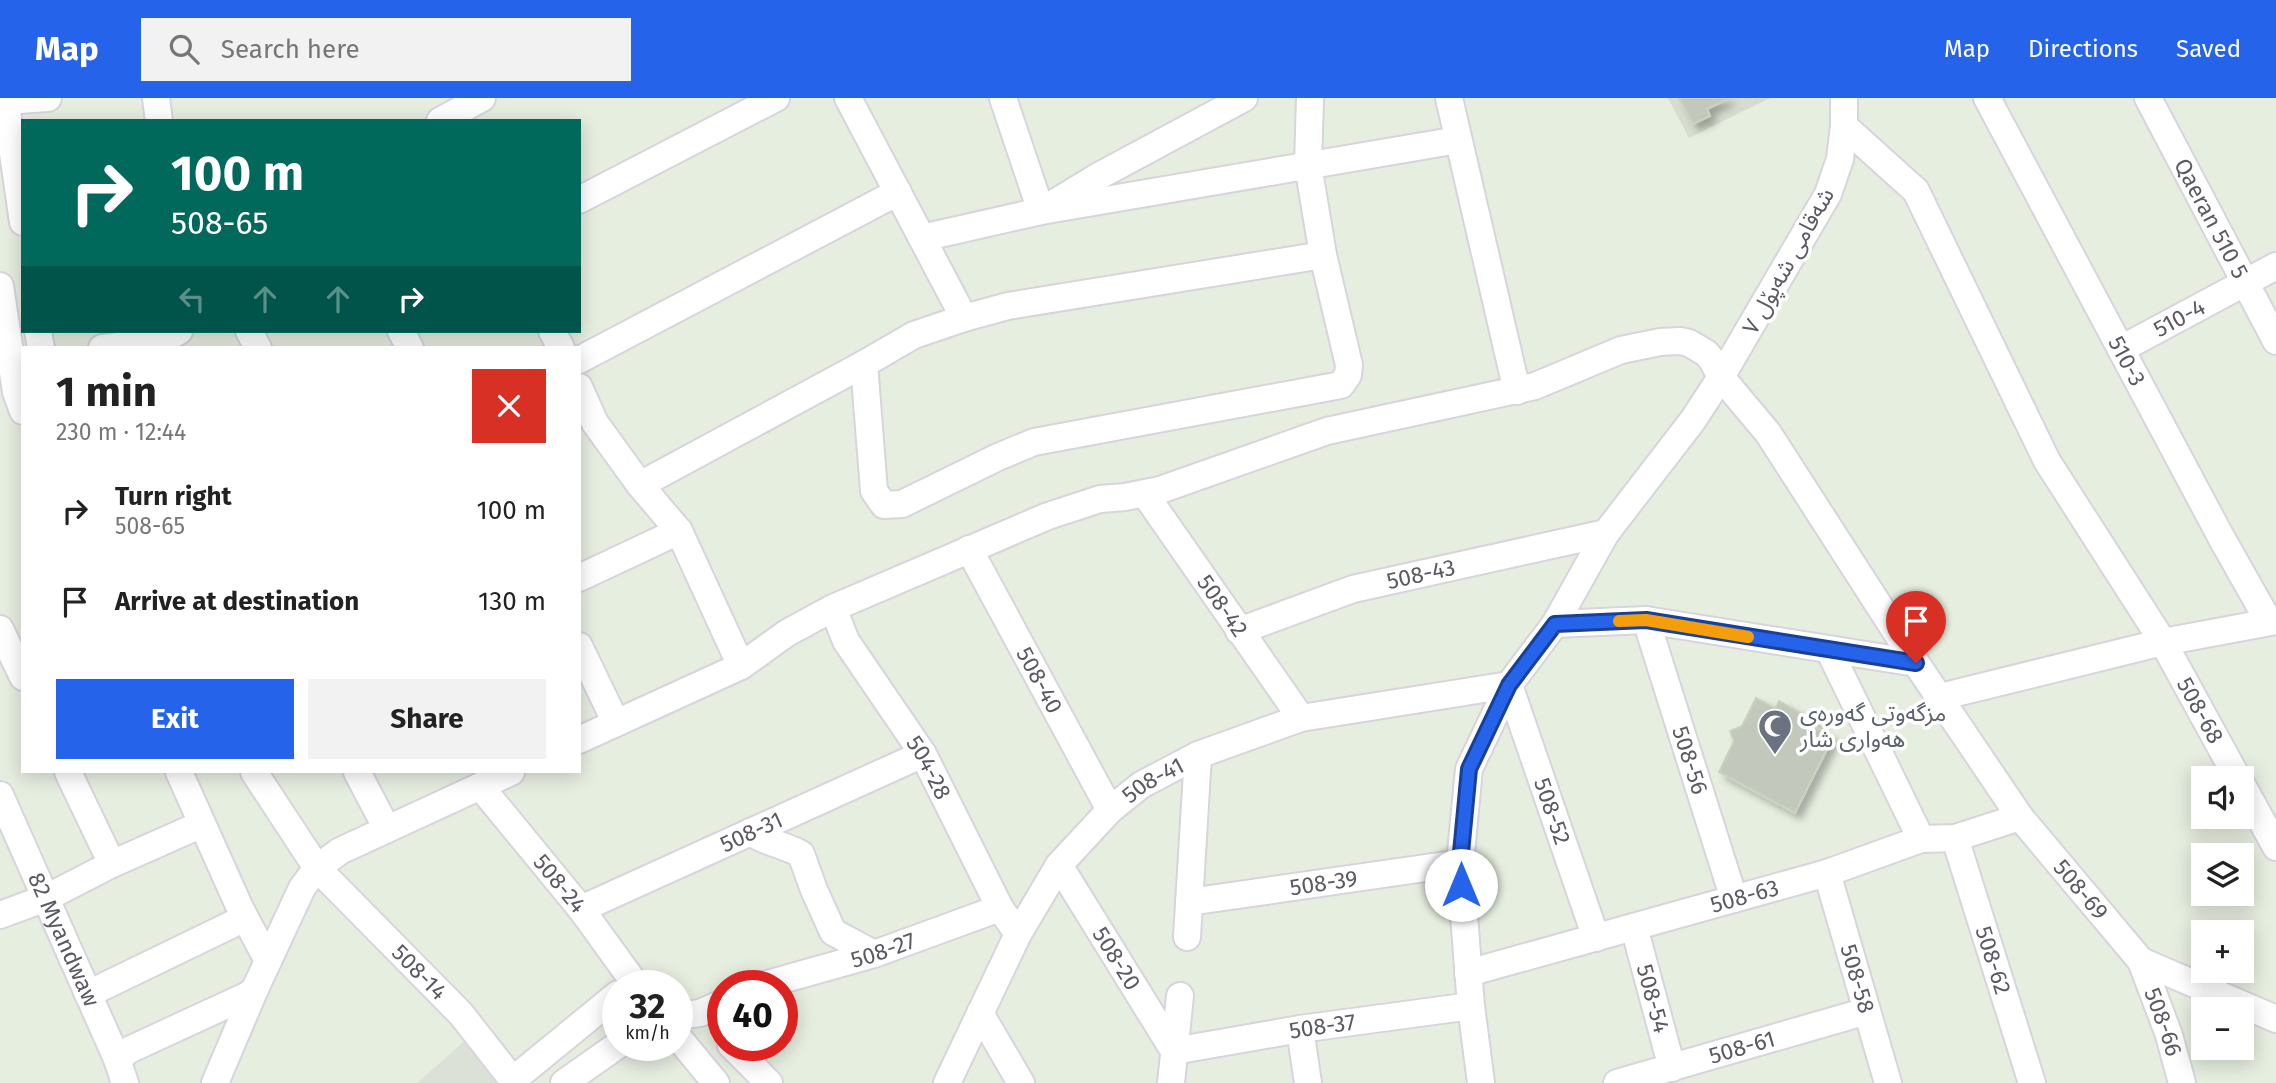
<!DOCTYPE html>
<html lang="en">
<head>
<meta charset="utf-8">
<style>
	body { margin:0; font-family:"Fira Sans","Noto Sans Arabic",sans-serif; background:#f2f2f2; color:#222; height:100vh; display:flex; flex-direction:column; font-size:26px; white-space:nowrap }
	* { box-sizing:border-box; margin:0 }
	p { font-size:23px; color:#767676 }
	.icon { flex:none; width:38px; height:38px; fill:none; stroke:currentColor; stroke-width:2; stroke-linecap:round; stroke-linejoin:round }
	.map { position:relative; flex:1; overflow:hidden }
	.details { position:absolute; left:21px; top:248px; width:560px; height:427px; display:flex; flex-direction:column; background:#fff; border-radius:0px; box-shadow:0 4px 18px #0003 }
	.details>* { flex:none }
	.guide { position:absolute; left:21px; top:21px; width:560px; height:214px; border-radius:0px; box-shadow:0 4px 18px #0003; background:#00695c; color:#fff; overflow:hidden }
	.buttons { position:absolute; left:2191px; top:668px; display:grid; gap:14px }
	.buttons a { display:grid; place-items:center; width:63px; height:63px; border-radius:0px; background:#fff; box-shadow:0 4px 18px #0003; font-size:35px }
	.speed { position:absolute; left:602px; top:872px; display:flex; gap:14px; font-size:35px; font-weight:700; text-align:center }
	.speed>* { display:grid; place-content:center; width:91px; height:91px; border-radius:50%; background:#fff; box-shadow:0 4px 18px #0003; line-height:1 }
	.speed small { font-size:18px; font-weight:400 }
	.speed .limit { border:10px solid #d22; background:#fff; color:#111 }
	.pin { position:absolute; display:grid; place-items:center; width:60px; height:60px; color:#fff; margin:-72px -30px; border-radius:50% 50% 50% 0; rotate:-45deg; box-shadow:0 0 7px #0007 }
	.pin .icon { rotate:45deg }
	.me { position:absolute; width:77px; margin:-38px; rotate:0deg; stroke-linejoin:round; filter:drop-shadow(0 0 5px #0008) }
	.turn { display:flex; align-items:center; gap:24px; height:147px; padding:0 35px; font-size:32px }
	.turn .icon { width:91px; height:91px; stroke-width:2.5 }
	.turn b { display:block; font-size:49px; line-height:60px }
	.lanes { display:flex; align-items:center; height:66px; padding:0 35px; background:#0003; justify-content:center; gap:35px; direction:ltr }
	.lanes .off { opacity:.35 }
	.round { display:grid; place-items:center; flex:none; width:74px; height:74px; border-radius:0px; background:#f2f2f2 }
	.overview { display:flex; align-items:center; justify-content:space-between; height:119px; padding:0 35px }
	h1 { font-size:42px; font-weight:700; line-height:52px }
	.primary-button { display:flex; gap:14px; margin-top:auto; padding:14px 35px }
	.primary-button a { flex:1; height:80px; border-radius:0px; background:#2563eb; color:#fff; font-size:28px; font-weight:700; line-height:80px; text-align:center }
	.primary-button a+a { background:#f2f2f2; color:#222 }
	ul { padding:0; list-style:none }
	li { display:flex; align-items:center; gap:21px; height:91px; padding:0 35px }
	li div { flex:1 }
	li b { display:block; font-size:26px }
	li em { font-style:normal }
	header { display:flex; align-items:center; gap:42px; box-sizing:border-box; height:98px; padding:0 35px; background:#2563eb; color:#fff }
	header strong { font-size:33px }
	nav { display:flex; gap:38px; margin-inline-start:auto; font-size:24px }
	.search { width:490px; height:63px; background:#f2f2f2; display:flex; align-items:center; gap:18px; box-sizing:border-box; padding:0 24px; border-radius:0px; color:#767676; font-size:26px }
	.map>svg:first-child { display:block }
	.industrial { fill:#dce1d8 }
	.education { fill:#d6ddcf }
	.building { fill:#c3c8bd; stroke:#c9d3be; stroke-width:2; filter:url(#shadow) }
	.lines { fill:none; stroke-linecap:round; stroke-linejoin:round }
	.minor-casing { stroke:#d8d4dc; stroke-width:30 }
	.minor { stroke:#fff; stroke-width:26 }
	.route-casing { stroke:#184099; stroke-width:18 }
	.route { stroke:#2563eb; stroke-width:12 }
	.slow { stroke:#f59e0b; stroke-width:12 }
	.labels { text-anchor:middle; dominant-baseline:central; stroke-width:7; stroke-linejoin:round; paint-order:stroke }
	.street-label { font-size:23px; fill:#5d5963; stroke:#fff }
	.worship-label { font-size:23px; fill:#5b616d; stroke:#fff; text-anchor:start }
</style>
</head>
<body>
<header>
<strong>Map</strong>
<div class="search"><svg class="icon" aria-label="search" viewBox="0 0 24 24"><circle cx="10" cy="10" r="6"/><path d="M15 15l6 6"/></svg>Search here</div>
<nav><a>Map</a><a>Directions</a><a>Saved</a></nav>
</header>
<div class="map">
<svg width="2276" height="985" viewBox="0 0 2276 985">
	<defs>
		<filter id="shadow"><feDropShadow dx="6" dy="6" stdDeviation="3.5" flood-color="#0004"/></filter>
	</defs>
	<rect width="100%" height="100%" fill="#e6eee0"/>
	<polygon class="industrial" points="475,934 508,985 417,985"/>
	<polygon class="education" points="1668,0 1770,0 1689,40"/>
	<g class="building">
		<polygon points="1679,0 1729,0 1707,11 1710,18 1693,26"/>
		<polygon points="1756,600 1775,610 1779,603 1817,624 1815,629 1833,639 1795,715 1719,674 1734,643 1730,633 1742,628"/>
	</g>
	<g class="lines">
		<g class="minor-casing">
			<g id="minor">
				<polyline points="5,0 23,124"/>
				<polyline points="156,0 159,23"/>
				<polyline points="848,0 964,220"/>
				<polyline points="1003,0 1041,113 1458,42"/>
				<polyline points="1449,0 1517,293"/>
				<path id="s1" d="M1987,0L2221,439L2269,524"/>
				<path id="s2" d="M2148,0L2276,243"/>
				<polyline points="5,3 48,0"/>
				<polyline points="440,23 482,0"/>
				<path id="s3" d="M1844,28L1916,93L2047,363L2163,544L2238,681"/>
				<polyline points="579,102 776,0"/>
				<polyline points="922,140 1041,113 1097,79 1244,0"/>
				<polyline points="0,188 16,294 23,313"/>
				<polyline points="38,233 41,250"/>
				<polyline points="249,233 258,250"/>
				<polyline points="401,233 410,250"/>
				<polyline points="552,233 561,250"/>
				<polyline points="102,250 165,241 179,233"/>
				<path id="s4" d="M2121,251L2276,168"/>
				<polyline points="579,262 898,94"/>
				<polyline points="864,266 874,393 884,407 902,406 998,359 1034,344 1341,287 1348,277 1349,267 1323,157 1308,67 1310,0"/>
				<polyline points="579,289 595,325 640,387 679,433 741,568"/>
				<polyline points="640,387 864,266 914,237 964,220 1008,208 1323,157"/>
				<path id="s5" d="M1145,396L1301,620"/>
				<path id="s6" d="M969,451L1110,712"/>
				<polyline points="579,480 679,433"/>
				<path id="s7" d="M833,510L846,543L923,656L1000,810L1018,836"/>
				<path id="s8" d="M1646,522L1734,801"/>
				<polyline points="1555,526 1646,522 1916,565"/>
				<polyline points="0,531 23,579"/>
				<path id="s9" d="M1239,533L1353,491L1606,435"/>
				<polyline points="579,548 616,625"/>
				<polyline points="1829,552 1921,741"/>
				<polyline points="1940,599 2163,544 2276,523"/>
				<path id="s10" d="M579,642L741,568L787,535L833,510L1048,418L1100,401L1125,399L1160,392L1327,333L1535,288L1621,252L1660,244L1680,243L1689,245L1706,255L1712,262L1721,279L1768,335L1916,565L2020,719L2141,863L2276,921"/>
				<polyline points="68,674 112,766"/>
				<polyline points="179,674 240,810 268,863"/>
				<path id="s11" d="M254,674L317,770L461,916L515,985"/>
				<polyline points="357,674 387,731"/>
				<polyline points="2242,687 2276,749"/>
				<path id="s12" d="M480,688L581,811L636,887"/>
				<path id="s13" d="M0,697L117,961L125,985"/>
				<path d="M750,734C767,745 785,747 801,756L814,792L833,834L874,856"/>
				<path id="s14" d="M1955,740L2032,985"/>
				<path id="s15" d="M1059,767L1174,953L1300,931L1471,908"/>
				<path id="s16" d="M1827,775L1888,985"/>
				<path id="s17" d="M1189,804L1460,765"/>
				<path id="s18" d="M581,811L923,656"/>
				<polyline points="0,817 46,800 112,766 202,726"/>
				<path id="s19" d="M1634,829L1672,970"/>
				<polyline points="1187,839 1198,657"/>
				<path id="s20" d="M2141,863L2169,937L2182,985"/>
				<path id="s21" d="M1468,875L1827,775L1921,741L1955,740L2020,719"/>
				<path id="s22" d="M764,887L874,856L1000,810"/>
				<polyline points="88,896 245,820"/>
				<polyline points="980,915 1021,985"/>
				<polyline points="677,918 700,915 723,905"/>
				<polyline points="1300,931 1308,985"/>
				<polyline points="677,938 716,985"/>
				<polyline points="731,947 769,985"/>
				<polyline points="117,961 129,952 248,897 255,891"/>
				<polyline points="513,982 618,896"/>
				<polyline points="215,985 255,891 302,790 317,770 340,753 511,674"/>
				<polyline points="564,985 618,947"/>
				<path id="s23" d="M947,985L1018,836L1059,767L1110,712L1141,687L1198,657L1301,620L1509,587L1596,840"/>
				<polyline points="1171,985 1180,898"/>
				<polyline points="1481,985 1471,908 1460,765 1469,671 1509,587 1555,526 1606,435 1693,322 1721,279 1828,96 1840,61 1844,28 1844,0"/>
				<path id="s24" d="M1617,985L1867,913"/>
			</g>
		</g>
		<use href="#minor" class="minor"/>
	</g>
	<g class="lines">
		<g class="route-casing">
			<polyline id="route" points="1461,787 1460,765 1469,671 1509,587 1555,526 1646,522 1916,565"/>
		</g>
		<use href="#route" class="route"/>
		<polyline class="slow" points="1619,523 1646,522 1748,539"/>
	</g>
	<defs>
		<g id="mosque-pin" transform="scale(1.75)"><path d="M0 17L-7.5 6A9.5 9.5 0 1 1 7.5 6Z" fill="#6b7280" stroke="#fff"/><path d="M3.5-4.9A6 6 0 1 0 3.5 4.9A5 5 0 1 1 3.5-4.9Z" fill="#fff"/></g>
	</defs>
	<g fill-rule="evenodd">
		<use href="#mosque-pin" x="1775" y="628"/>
	</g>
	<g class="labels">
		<g class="street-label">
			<text stroke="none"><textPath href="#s2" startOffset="136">Qaeran 510 5</textPath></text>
			<text transform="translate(1788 163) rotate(-61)">شەقامی شەپۆل ٧</text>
			<text stroke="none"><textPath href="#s4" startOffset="66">510-4</textPath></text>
			<text stroke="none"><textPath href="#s1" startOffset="298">510-3</textPath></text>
			<text stroke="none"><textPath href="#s9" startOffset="191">508-43</textPath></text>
			<text stroke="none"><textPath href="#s5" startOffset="136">508-42</textPath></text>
			<text stroke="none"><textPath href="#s6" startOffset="149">508-40</textPath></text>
			<text stroke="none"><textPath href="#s3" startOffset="690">508-68</textPath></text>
			<text stroke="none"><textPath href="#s8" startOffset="147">508-56</textPath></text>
			<text stroke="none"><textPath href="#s7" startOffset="187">504-28</textPath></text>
			<text stroke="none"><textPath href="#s23" startOffset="373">508-41</textPath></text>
			<text stroke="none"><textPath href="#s23" startOffset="878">508-52</textPath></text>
			<text stroke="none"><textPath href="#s18" startOffset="187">508-31</textPath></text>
			<text stroke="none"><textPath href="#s17" startOffset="136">508-39</textPath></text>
			<text stroke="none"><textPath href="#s12" startOffset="126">508-24</textPath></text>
			<text stroke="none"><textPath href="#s10" startOffset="1864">508-69</textPath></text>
			<text stroke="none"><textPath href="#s21" startOffset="287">508-63</textPath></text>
			<text stroke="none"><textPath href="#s13" startOffset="158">82 Myandwaw</textPath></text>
			<text stroke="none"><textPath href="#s22" startOffset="124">508-27</textPath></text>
			<text stroke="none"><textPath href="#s15" startOffset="110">508-20</textPath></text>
			<text stroke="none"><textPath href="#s14" startOffset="128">508-62</textPath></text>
			<text stroke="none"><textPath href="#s11" startOffset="261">508-14</textPath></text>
			<text stroke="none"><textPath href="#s16" startOffset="110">508-58</textPath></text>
			<text stroke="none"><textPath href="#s19" startOffset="74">508-54</textPath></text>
			<text stroke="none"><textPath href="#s20" startOffset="65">508-66</textPath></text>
			<text stroke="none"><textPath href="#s15" startOffset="369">508-37</textPath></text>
			<text stroke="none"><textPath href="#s24" startOffset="130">508-61</textPath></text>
		</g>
		<g class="worship-label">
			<text x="1800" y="615">مزگەوتی گەورەی<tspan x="1800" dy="26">هەواری شار</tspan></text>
		</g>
	</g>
</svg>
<div class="buttons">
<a><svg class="icon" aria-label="sound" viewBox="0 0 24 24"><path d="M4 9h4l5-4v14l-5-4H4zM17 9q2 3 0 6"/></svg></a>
<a><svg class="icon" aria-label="layers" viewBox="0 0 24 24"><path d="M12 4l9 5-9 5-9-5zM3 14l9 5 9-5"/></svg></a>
<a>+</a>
<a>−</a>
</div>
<div class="speed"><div>32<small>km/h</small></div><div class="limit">40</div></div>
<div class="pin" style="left:1916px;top:565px;background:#d93025"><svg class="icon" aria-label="arrive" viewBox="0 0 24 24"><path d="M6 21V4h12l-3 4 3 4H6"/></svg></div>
<svg class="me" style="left:1461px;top:787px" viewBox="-20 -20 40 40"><circle r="19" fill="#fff"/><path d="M0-13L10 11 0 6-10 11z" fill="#2563eb"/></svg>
<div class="guide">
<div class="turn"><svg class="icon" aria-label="right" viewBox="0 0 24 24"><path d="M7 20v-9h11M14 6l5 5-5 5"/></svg><div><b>100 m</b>508-65</div></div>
<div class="lanes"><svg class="icon off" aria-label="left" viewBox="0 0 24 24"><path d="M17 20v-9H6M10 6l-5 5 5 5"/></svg><svg class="icon off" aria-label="ahead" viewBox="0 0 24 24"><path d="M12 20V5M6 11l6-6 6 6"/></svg><svg class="icon off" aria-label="ahead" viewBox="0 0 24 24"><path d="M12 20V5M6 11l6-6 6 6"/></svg><svg class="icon" aria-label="right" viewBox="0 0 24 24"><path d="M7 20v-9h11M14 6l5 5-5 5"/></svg></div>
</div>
<section class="details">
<div class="overview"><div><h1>1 min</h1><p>230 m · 12:44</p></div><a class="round" style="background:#d93025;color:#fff"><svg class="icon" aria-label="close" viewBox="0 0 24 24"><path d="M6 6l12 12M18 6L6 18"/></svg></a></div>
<ul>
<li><svg class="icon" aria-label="right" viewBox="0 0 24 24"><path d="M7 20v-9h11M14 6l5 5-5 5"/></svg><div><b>Turn right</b><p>508-65</p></div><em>100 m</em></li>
<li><svg class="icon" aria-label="arrive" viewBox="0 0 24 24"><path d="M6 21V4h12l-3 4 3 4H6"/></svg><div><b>Arrive at destination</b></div><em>130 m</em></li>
</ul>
<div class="primary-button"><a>Exit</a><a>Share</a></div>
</section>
</div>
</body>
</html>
